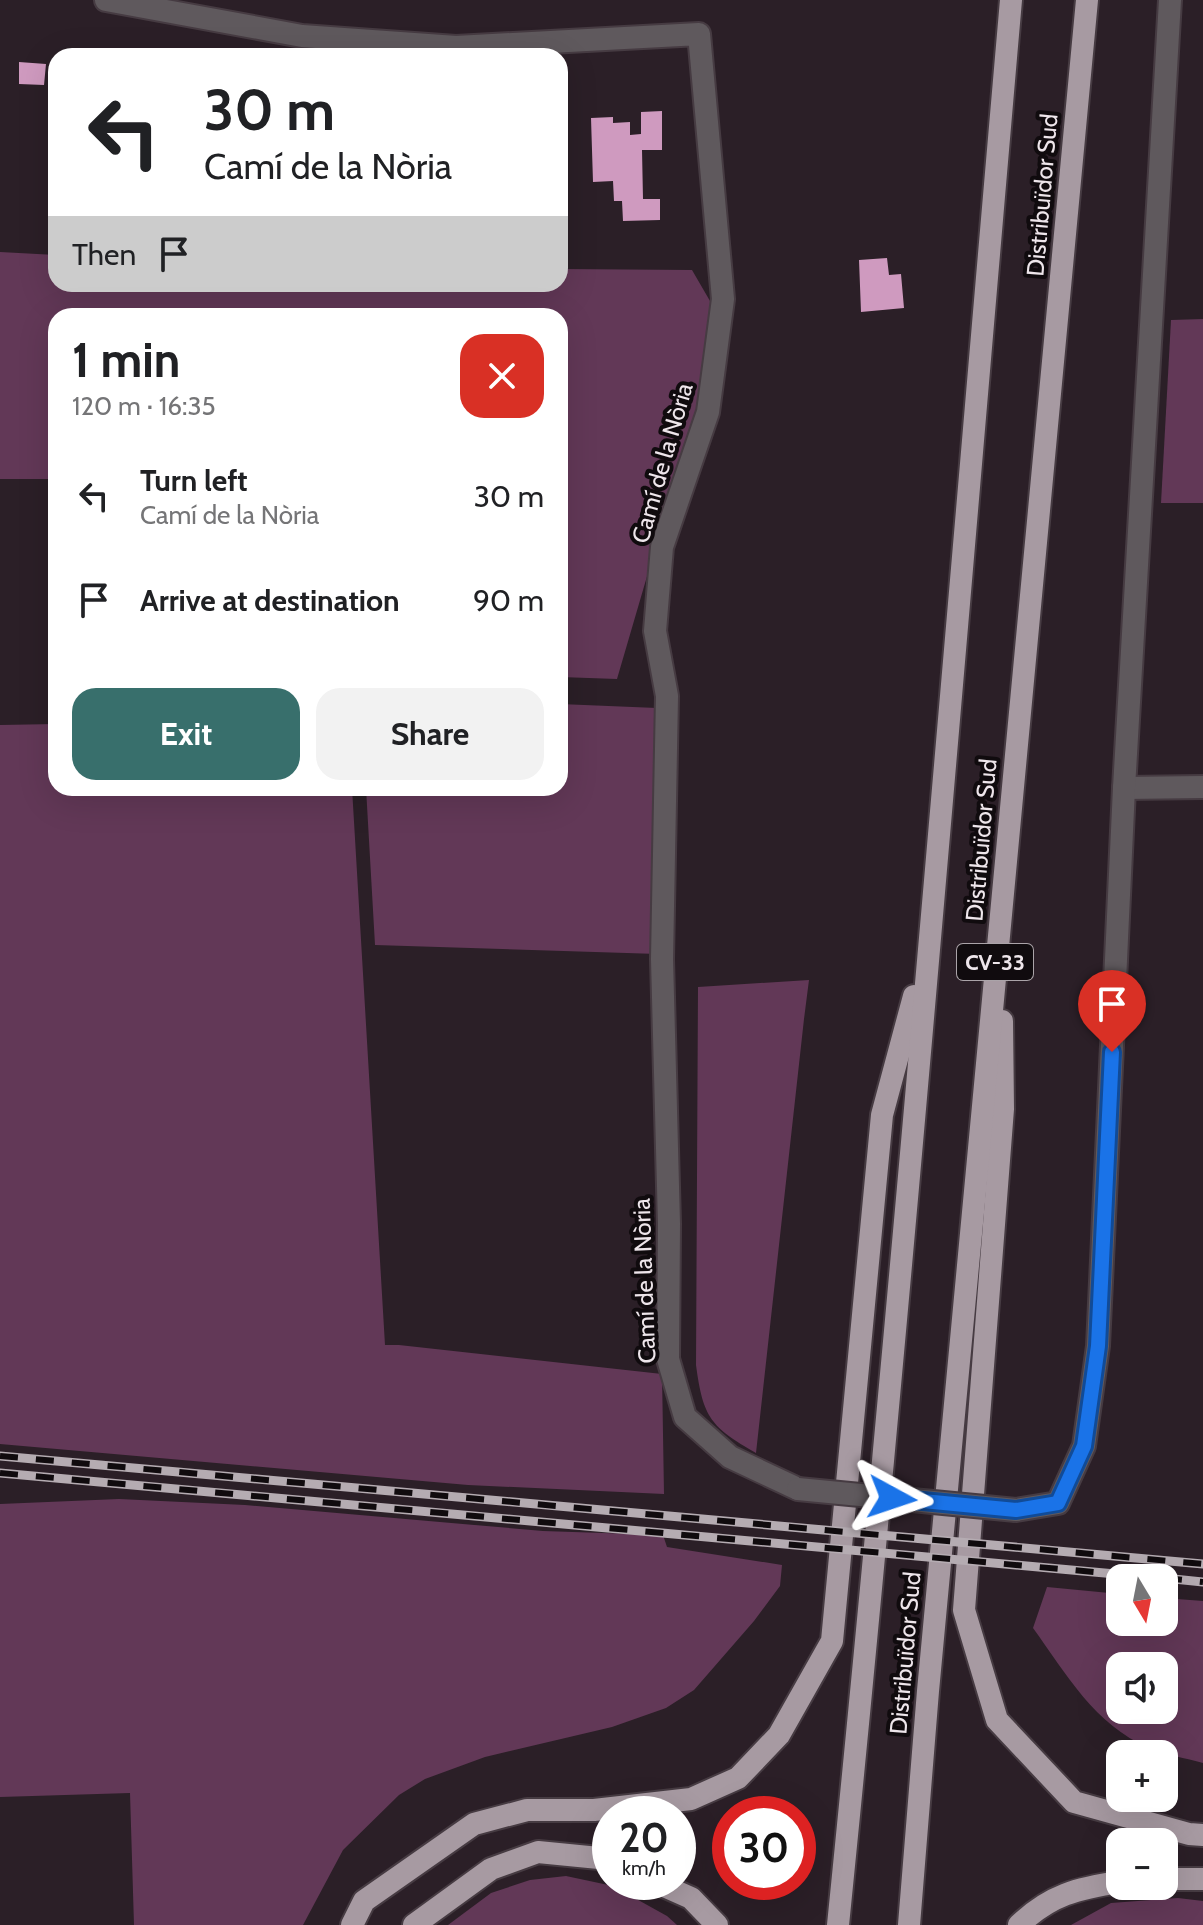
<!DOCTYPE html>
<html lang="en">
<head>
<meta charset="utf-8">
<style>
	body { margin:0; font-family:Cabin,sans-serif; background:#f2f2f2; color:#202124; height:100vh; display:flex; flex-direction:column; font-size:30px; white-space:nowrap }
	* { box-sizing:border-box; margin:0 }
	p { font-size:26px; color:#757577 }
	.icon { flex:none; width:44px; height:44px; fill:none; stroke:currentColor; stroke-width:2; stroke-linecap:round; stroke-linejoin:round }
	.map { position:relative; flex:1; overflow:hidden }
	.drawer { position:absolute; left:48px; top:308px; width:520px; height:488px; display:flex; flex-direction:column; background:#fff; border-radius:24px; box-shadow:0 8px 32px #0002 }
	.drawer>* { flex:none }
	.banner { position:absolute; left:48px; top:48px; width:520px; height:244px; border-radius:24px; box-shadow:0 8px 32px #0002; background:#fff; color:#202124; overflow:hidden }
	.needle { width:52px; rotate:170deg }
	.tools { position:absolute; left:1106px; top:1564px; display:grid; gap:16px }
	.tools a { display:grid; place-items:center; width:72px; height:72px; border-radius:16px; background:#fff; box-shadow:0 8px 32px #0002; font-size:40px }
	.speed { position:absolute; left:592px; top:1796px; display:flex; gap:16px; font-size:40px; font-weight:700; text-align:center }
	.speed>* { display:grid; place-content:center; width:104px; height:104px; border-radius:50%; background:#fff; box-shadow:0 8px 32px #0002; line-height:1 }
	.speed small { font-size:20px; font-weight:400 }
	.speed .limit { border:12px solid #d22; background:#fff; color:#111 }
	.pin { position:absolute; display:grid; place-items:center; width:68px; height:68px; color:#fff; margin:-82px -34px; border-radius:50% 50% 50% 0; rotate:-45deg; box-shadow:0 0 8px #0007 }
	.pin .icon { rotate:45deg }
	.me { position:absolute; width:88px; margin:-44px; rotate:95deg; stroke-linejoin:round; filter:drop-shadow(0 0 6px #0008) }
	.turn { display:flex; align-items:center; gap:28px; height:168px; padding:0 24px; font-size:36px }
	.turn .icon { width:104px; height:104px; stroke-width:2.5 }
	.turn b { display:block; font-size:56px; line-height:68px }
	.then { display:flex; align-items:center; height:76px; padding:0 24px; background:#0003; gap:16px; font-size:30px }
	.round { display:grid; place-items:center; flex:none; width:84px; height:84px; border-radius:24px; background:#f2f2f2 }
	.head { display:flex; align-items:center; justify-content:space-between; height:136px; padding:0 24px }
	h1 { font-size:48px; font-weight:800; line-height:60px }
	.action { display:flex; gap:16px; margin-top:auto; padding:16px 24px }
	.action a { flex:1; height:92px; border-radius:24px; background:#386f6c; color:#fff; font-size:32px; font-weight:800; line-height:92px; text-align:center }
	.action a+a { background:#f2f2f2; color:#202124 }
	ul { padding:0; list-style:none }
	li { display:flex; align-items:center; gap:24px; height:104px; padding:0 24px }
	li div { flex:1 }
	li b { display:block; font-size:30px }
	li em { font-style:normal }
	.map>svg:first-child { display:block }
	.green { fill:#623857; fill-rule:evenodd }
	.building { fill:#cf9abf }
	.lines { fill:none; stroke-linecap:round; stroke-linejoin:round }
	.minor-casing { stroke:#463b42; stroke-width:26 }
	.trunk-casing { stroke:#463b42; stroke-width:26 }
	.minor { stroke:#5f595d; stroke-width:22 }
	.trunk { stroke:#a79aa2; stroke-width:22 }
	.rail-casing { stroke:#b5acb2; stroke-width:9 }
	.rail { stroke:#100b0e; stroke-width:6; stroke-dasharray:18; stroke-linecap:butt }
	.minor-bridge-casing { stroke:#463b42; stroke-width:26; stroke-linecap:butt }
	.minor-bridge { stroke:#5f595d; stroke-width:22 }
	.route-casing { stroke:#114b97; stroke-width:20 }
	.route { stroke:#1a73e8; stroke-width:14 }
	.labels { text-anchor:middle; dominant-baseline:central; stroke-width:8; stroke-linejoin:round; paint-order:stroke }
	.shield { fill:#100b0e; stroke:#aba4a9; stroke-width:2 }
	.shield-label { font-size:22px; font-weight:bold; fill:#eee6eb }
	.street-label { font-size:24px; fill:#eee6eb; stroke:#100b0e }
</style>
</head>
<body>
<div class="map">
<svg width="1203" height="1925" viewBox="0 0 1203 1925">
	<rect width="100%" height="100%" fill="#2b1f27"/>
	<g class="green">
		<polygon points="0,252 56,255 56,284 560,284 560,269 692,270 710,301 713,319 705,378 617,679 560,677 560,316 56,316 56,479 0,479"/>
		<polygon points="1203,319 1203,503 1161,503 1171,320"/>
		<polygon points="560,704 657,708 658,954 375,945 366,788 560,788"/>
		<polygon points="56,724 56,788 352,788 385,1345 399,1345 662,1374 664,1494 468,1485 0,1444 0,725"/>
		<path d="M809,980L804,1019L756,1453C711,1427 703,1418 696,1365L698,987Z"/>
		<polygon points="119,1499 245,1505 543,1531 663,1535 667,1547 782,1565 780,1586 754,1621 694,1690 666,1708 612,1727 485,1757 425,1779 399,1795 343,1850 303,1925 134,1925 130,1793 0,1797 0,1504"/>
		<path d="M1047,1587L1120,1594V1622H1164V1598L1203,1601V1763C1186,1758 1165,1755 1149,1748C1094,1724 1067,1675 1033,1628ZM1120,1666H1164V1710H1120Z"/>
		<polygon points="566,1876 613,1886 667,1916 677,1925 448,1925 491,1893 530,1880"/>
		<polygon points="1178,1898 1203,1901 1203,1925 1071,1925 1111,1903"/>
	</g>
	<g class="building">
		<polygon points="19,62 46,64 44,85 19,84"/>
		<polygon points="662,111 662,150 642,150 643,199 660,199 660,220 623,221 622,201 614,201 613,181 593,182 591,118 613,117 613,123 630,122 630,135 641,134 641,112"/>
		<polygon points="887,258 889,275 901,274 904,308 861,312 859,260"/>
	</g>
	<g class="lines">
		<g class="minor-casing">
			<g id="minor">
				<polyline points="106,0 302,36 456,47 699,34 723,299 708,412 662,547 655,631 667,696 662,959 669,1224 668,1359 685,1417 730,1457 798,1489"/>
				<polyline points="1124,788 1203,787"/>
				<polyline points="1016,1510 1058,1503 1084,1446 1098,1346 1124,788 1170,0"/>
			</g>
		</g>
		<g class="trunk-casing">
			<g id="trunk">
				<polyline points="1002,1021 1003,1109 964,1610 997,1720 1074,1802 1189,1834 1203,1835"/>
				<polyline points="1164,1879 1203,1879"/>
				<polyline points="655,1882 691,1898 717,1925"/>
				<polyline points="352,1925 364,1901 474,1824 527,1810 594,1810 691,1799 738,1778 779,1735 832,1641 882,1115 914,996"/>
				<polyline points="414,1925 491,1869 538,1852 599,1858 610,1863"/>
				<path d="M838,1925C903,1284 955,642 1011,0"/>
				<polyline points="909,1925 928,1691 1087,0"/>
				<path d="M1019,1925C1050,1895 1078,1888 1120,1882"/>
			</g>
		</g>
		<use href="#minor" class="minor"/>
		<use href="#trunk" class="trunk"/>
		<g class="rail-casing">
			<g id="rail">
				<polyline points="0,1456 1203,1564"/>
				<polyline points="0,1473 1160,1578"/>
				<polyline points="1164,1578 1203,1582"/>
			</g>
		</g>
		<use href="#rail" class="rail"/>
		<g class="minor-bridge-casing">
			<polyline id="minor-bridge" points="798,1489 1016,1510"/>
		</g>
		<use href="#minor-bridge" class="minor-bridge"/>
	</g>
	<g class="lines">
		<g class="route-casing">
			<polyline id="route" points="892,1498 1016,1510 1058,1503 1084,1446 1098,1346 1112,1052"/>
		</g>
		<use href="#route" class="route"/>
	</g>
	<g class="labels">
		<rect class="shield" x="957" y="944" width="76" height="36" rx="6"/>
		<g class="shield-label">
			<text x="995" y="962">CV-33</text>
		</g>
		<g class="street-label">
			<text transform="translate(1042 195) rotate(-85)">Distribuïdor Sud</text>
			<text transform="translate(662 463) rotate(-74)">Camí de la Nòria</text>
			<text transform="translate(981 840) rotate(-85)">Distribuïdor Sud</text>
			<text transform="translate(644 1281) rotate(-92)">Camí de la Nòria</text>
			<text transform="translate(905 1653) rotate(-85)">Distribuïdor Sud</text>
		</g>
	</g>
</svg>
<div class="tools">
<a><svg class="needle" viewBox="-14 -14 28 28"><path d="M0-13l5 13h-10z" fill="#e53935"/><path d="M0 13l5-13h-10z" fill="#757577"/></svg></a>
<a><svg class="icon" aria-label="sound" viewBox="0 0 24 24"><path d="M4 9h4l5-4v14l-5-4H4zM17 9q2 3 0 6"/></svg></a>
<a>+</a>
<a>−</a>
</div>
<div class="speed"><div>20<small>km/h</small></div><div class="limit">30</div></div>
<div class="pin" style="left:1112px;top:1052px;background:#d93025"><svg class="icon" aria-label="arrive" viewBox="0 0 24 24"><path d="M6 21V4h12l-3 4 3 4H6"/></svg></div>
<svg class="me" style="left:892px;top:1498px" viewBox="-20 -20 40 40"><path d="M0-17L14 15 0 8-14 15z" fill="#1a73e8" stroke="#fff" stroke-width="4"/></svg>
<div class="banner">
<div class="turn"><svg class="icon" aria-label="left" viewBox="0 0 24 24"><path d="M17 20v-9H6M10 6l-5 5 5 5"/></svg><div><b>30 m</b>Camí de la Nòria</div></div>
<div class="then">Then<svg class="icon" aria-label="arrive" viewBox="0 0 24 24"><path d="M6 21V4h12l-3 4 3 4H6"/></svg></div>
</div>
<section class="drawer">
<div class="head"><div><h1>1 min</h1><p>120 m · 16:35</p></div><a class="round" style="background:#d93025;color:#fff"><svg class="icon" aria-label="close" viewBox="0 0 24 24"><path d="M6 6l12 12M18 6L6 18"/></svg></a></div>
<ul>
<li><svg class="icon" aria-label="left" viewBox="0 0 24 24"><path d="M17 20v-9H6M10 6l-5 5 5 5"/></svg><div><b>Turn left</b><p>Camí de la Nòria</p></div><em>30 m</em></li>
<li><svg class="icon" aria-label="arrive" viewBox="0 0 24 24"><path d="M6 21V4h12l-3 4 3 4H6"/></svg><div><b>Arrive at destination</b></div><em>90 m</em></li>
</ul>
<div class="action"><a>Exit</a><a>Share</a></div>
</section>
</div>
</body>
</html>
